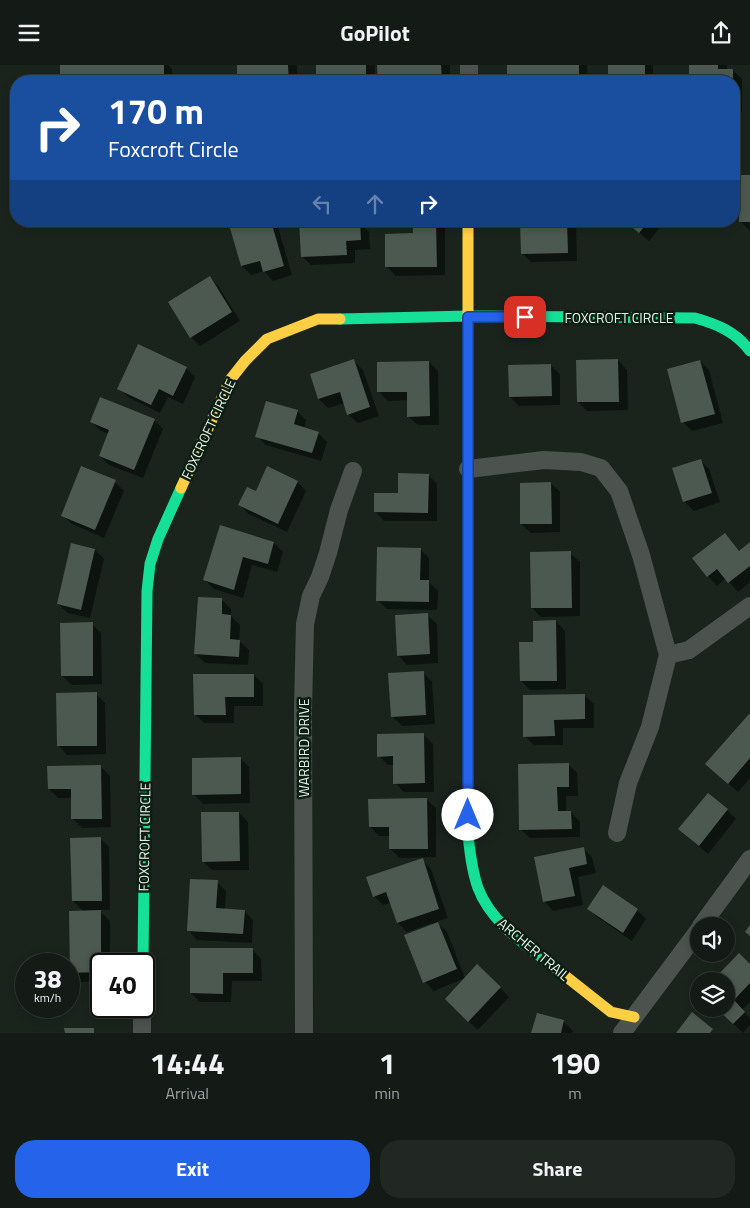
<!DOCTYPE html>
<html lang="en">
<head>
<meta charset="utf-8">
<style>
	body { margin:0; font-family:"Titillium Web",sans-serif; background:#212823; color:#f1f3f6; height:100vh; display:flex; flex-direction:column; font-size:19px; white-space:nowrap }
	* { box-sizing:border-box; margin:0 }
	p { font-size:16px; color:#9da1a1 }
	.icon { flex:none; width:28px; height:28px; fill:none; stroke:currentColor; stroke-width:2; stroke-linecap:round; stroke-linejoin:round }
	.map { position:relative; height:968px; overflow:hidden }
	.drawer { display:flex; flex-direction:column; background:#141b16; flex:1 }
	.drawer>* { flex:none }
	.guide { position:absolute; left:10px; top:10px; width:730px; height:152px; border-radius:20px; box-shadow:0 2px 8px #0003,0 0 0 1px #333935; background:#1a4fa0; color:#fff; overflow:hidden }
	.buttons { position:absolute; left:690px; top:852px; display:grid; gap:10px }
	.buttons a { display:grid; place-items:center; width:45px; height:45px; border-radius:50%; background:#141b16; box-shadow:0 2px 8px #0003,0 0 0 1px #333935; font-size:25px }
	.speed { position:absolute; left:15px; top:888px; display:flex; gap:10px; font-size:25px; font-weight:700; text-align:center }
	.speed>* { display:grid; place-content:center; width:65px; height:65px; border-radius:50%; background:#141b16; box-shadow:0 2px 8px #0003,0 0 0 1px #333935; line-height:1 }
	.speed small { font-size:12px; font-weight:400 }
	.speed .limit { border:2px solid #111; border-radius:8px; background:#fff; color:#111 }
	.pin { position:absolute; display:grid; place-items:center; width:42px; height:42px; color:#fff; margin:-21px; border-radius:10px; box-shadow:0 2px 8px #0006 }
	.me { position:absolute; width:55px; margin:-28px; rotate:0deg; stroke-linejoin:round; filter:drop-shadow(0 0 4px #0008) }
	.turn { display:flex; align-items:center; gap:18px; height:105px; padding:0 15px; font-size:22px }
	.turn .icon { width:65px; height:65px; stroke-width:2.5 }
	.turn b { display:block; font-size:35px; line-height:42px }
	.lanes { display:flex; align-items:center; height:48px; padding:0 15px; background:#0003; justify-content:center; gap:25px; direction:ltr }
	.lanes .off { opacity:.35 }
	.eta { display:flex; justify-content:space-evenly; align-items:center; height:85px; text-align:center }
	.eta b { font-size:30px; font-weight:700; line-height:35px }
	.cta { display:flex; gap:10px; margin-top:auto; padding:10px 15px }
	.cta a { flex:1; height:58px; border-radius:20px; background:#2563eb; color:#fff; font-size:20px; font-weight:700; line-height:58px; text-align:center }
	.cta a+a { background:#212823; color:#f1f3f6 }
	header { display:flex; justify-content:space-between; align-items:center; height:65px; padding:0 15px; background:#141b16; font-size:22px; font-weight:700 }
	.map>svg:first-child { display:block }
	.shadow { fill:#0007 }
	.building { fill:#4c5950 }
	.lines { fill:none; stroke-linecap:round; stroke-linejoin:round }
	.street { stroke:#4c534f; stroke-width:18 }
	.fast { stroke:#16e098; stroke-width:11 }
	.slow { stroke:#ffcf43; stroke-width:11 }
	.route-casing { stroke:#184099; stroke-width:12 }
	.route { stroke:#2563eb; stroke-width:9 }
	.labels { text-anchor:middle; dominant-baseline:central; stroke-width:5; stroke-linejoin:round; paint-order:stroke }
	.street-label { font-size:14px; fill:#e5f1e8; stroke:#0d1e13 }
</style>
</head>
<body>
<header><svg class="icon" aria-label="menu" viewBox="0 0 24 24"><path d="M4 6h16M4 12h16M4 18h16"/></svg>GoPilot<svg class="icon" aria-label="share" viewBox="0 0 24 24"><path d="M12 15V3M7 8l5-5 5 5M5 13v7h14v-7"/></svg></header>
<div class="map">
<svg width="750" height="968" viewBox="0 0 750 968">
	<rect width="100%" height="100%" fill="#1a241d"/>
	<g class="shadow">
		<polygon points="61,0 168,0 172,4 173,16 61,16"/>
		<polygon points="239,0 297,0 297,16 242,16 239,13"/>
		<rect x="317" y="0" width="58" height="16"/>
		<rect x="379" y="0" width="71" height="16"/>
		<polygon points="508,0 587,0 588,16 509,16"/>
		<rect x="609" y="0" width="44" height="16"/>
		<polygon points="690,0 727,0 727,5 733,5 742,14 742,47 734,47 734,16 690,16"/>
		<polygon points="750,112 750,166 741,157"/>
		<polygon points="257,156 273,156 278,162 292,210 273,216 264,206 251,210 242,201 231,164"/>
		<polygon points="301,156 338,156 338,159 360,158 369,167 370,184 355,185 355,198 311,200 302,191"/>
		<polygon points="414,156 441,156 445,160 445,210 396,211 387,202 415,169"/>
		<polygon points="521,156 576,156 577,196 531,197 522,188"/>
		<polygon points="626,156 665,156 649,176"/>
		<polygon points="210,213 219,222 240,256 200,281 191,272"/>
		<polygon points="139,281 186,303 195,312 183,339 168,332 160,348 128,332 119,323"/>
		<polygon points="618,295 627,305 628,345 587,346 578,337"/>
		<polygon points="354,296 363,305 379,351 358,358 348,349 345,338 328,343 319,334 311,310"/>
		<polygon points="700,296 709,305 723,358 692,366 683,357"/>
		<polygon points="429,297 438,306 439,360 418,360 408,351 408,335 388,336 379,327"/>
		<polygon points="550,300 560,309 560,340 519,341 510,332"/>
		<polygon points="297,346 306,355 304,364 318,368 327,377 321,396 266,380 257,371"/>
		<polygon points="154,355 163,364 143,413 109,400 100,391 109,369 101,366 92,357"/>
		<polygon points="700,395 709,404 720,437 694,446 685,437 674,404"/>
		<polygon points="428,410 437,419 437,456 384,456 375,446"/>
		<polygon points="115,417 124,426 104,473 72,459 62,450"/>
		<polygon points="297,417 306,426 287,467 249,449 240,440"/>
		<polygon points="551,418 560,427 560,467 531,468 521,459"/>
		<polygon points="220,462 274,478 283,487 277,507 252,500 243,533 214,524 205,515"/>
		<polygon points="724,470 740,487 750,479 750,517 738,527 726,513 717,521 708,511 694,494"/>
		<polygon points="420,484 429,493 429,517 438,526 437,545 387,544 377,535"/>
		<polygon points="95,485 104,494 90,553 68,548 58,539"/>
		<polygon points="570,488 580,497 580,551 541,552 532,543"/>
		<polygon points="222,535 231,544 231,551 240,560 239,576 249,585 248,600 205,598 196,589"/>
		<polygon points="427,550 437,559 438,598 407,600 398,590"/>
		<polygon points="556,556 565,566 566,624 530,625 521,616 534,578"/>
		<polygon points="92,559 101,568 102,619 72,620 62,611"/>
		<polygon points="423,607 432,617 435,659 402,661 393,652"/>
		<polygon points="254,610 263,619 263,641 234,641 234,658 204,658 195,649"/>
		<polygon points="96,629 105,638 106,689 67,690 58,680"/>
		<polygon points="584,630 594,639 594,663 563,663 563,680 534,680 525,671"/>
		<polygon points="750,652 750,713 738,727 716,708"/>
		<polygon points="424,670 433,679 434,727 404,727 395,718 394,700 388,700 379,691"/>
		<polygon points="240,693 249,702 250,738 203,739 194,729"/>
		<polygon points="568,699 577,708 578,731 566,731 566,747 571,747 580,757 580,772 530,773 520,764"/>
		<polygon points="101,702 110,711 111,762 82,763 73,754 72,733 58,733 49,724"/>
		<polygon points="708,729 727,745 736,754 708,789 689,773 680,764"/>
		<polygon points="426,734 436,743 436,792 400,793 390,784 390,771 379,771 370,762"/>
		<polygon points="239,748 248,757 249,805 212,805 203,796"/>
		<polygon points="100,773 109,782 110,845 99,845 110,856 110,899 101,899 101,916 81,917 71,907 84,847 73,836"/>
		<polygon points="583,783 592,792 596,808 578,812 583,840 553,846 544,836"/>
		<polygon points="422,794 431,804 448,853 436,857 447,867 465,913 434,926 425,917 433,860 432,858 407,867 398,858 391,838 383,840 374,831"/>
		<polygon points="217,817 226,826 225,845 244,846 253,855 252,878 197,875 188,865"/>
		<polygon points="603,822 637,845 646,854 632,876 597,852 588,843"/>
		<polygon points="252,884 261,894 262,916 232,916 231,937 200,937 191,928"/>
		<polygon points="739,890 750,901 750,937 742,945 750,953 750,960 743,968 718,944 726,944 726,916 713,916"/>
		<polygon points="478,901 509,932 478,965 446,934"/>
		<polygon points="538,949 564,957 573,966 572,968 533,968"/>
	</g>
	<g class="building">
		<rect x="60" y="0" width="104" height="16"/>
		<polygon points="237,0 288,0 289,16 263,16 263,13 237,14"/>
		<rect x="316" y="0" width="50" height="16"/>
		<polygon points="377,0 441,0 442,16 378,16"/>
		<rect x="507" y="0" width="72" height="16"/>
		<rect x="608" y="0" width="37" height="16"/>
		<polygon points="689,0 718,0 718,4 733,4 733,16 689,16"/>
		<polygon points="740,110 750,110 750,157 739,157"/>
		<polygon points="253,156 271,156 284,201 263,207 260,196 241,201 230,163"/>
		<polygon points="299,156 330,156 330,158 360,157 361,175 346,176 347,190 301,192"/>
		<polygon points="413,156 436,156 437,202 385,202 385,169 413,168"/>
		<polygon points="520,156 567,156 568,188 521,189"/>
		<polygon points="625,156 649,156 639,168"/>
		<polygon points="210,211 232,247 190,273 168,237"/>
		<polygon points="138,279 187,302 173,331 159,324 151,340 117,324"/>
		<polygon points="354,294 370,342 347,350 340,327 318,334 310,309"/>
		<polygon points="618,294 619,337 577,337 576,295"/>
		<polygon points="700,295 715,349 681,358 667,304"/>
		<polygon points="429,296 430,351 407,352 407,327 377,327 377,297"/>
		<polygon points="551,299 552,331 509,332 508,300"/>
		<polygon points="100,332 155,354 134,405 99,391 109,365 90,357"/>
		<polygon points="266,336 298,345 294,359 319,367 312,388 255,372"/>
		<polygon points="701,394 712,428 683,437 672,403"/>
		<polygon points="81,401 116,415 95,465 61,451"/>
		<polygon points="267,401 298,416 278,459 238,440 247,422 256,426"/>
		<polygon points="398,408 429,409 428,448 374,447 374,428 398,428"/>
		<polygon points="551,417 552,459 520,459 520,418"/>
		<polygon points="220,460 274,477 268,499 243,492 234,525 203,515"/>
		<polygon points="725,468 739,486 750,477 750,501 728,518 717,504 707,512 692,493"/>
		<polygon points="71,478 95,484 81,545 57,539"/>
		<polygon points="377,482 421,483 420,515 429,515 429,537 376,536"/>
		<polygon points="571,486 572,543 531,543 530,487"/>
		<polygon points="198,532 222,533 222,549 231,550 230,574 240,575 239,592 194,589"/>
		<polygon points="428,548 430,589 397,591 395,550"/>
		<polygon points="556,555 557,616 520,616 519,577 533,577 533,556"/>
		<polygon points="93,557 93,611 61,611 60,558"/>
		<polygon points="424,606 426,650 391,652 388,608"/>
		<polygon points="193,609 254,609 254,632 225,632 226,650 194,650"/>
		<polygon points="97,627 97,681 57,681 56,628"/>
		<polygon points="585,629 585,654 554,655 555,671 523,672 523,630"/>
		<polygon points="749,649 750,650 750,693 728,719 705,699"/>
		<polygon points="424,668 425,718 393,719 393,691 377,692 377,669"/>
		<polygon points="241,692 241,729 192,730 192,693"/>
		<polygon points="569,698 569,722 557,722 558,746 571,746 572,764 519,765 518,699"/>
		<polygon points="101,700 102,754 71,754 71,724 48,724 47,701"/>
		<polygon points="708,728 728,744 699,781 678,764"/>
		<polygon points="427,733 428,784 389,784 389,762 369,762 368,734"/>
		<polygon points="201,747 239,747 240,796 202,797"/>
		<polygon points="101,772 102,836 72,836 70,773"/>
		<polygon points="584,782 587,799 569,803 575,831 543,837 534,792"/>
		<polygon points="423,793 439,844 397,858 386,827 373,832 366,812"/>
		<polygon points="190,814 218,815 216,843 245,845 243,869 187,866"/>
		<polygon points="603,820 638,844 623,868 587,844"/>
		<polygon points="101,845 101,907 70,908 69,846"/>
		<polygon points="438,857 457,904 423,918 404,870"/>
		<polygon points="750,860 750,871 745,867"/>
		<polygon points="190,883 253,883 253,908 223,908 223,929 190,928"/>
		<polygon points="739,888 750,899 750,918 734,935 745,947 733,959 717,944 726,944 726,916 712,916"/>
		<polygon points="477,899 501,922 468,957 445,934"/>
		<polygon points="692,947 713,964 710,968 676,968"/>
		<polygon points="537,948 564,955 561,968 531,968"/>
		<polygon points="64,963 94,963 94,968 65,968"/>
	</g>
	<g class="lines">
		<g class="street">
			<polyline points="469,16 469,0"/>
			<polyline points="468,404 544,395 581,397 601,403 619,426 641,490 668,590 650,662 628,718 617,768"/>
			<polyline points="668,590 689,585 750,541"/>
			<polyline points="701,861 750,794"/>
			<polyline points="142,968 142,941"/>
			<polyline points="304,968 303,644 305,559 311,531 320,512 328,488 339,445 353,406"/>
			<polyline points="622,968 699,865"/>
		</g>
		<g class="fast">
			<path d="M340,254L468,251L695,253C717,259 736,267 750,286"/>
			<path d="M468,590V770C470,788 472,806 478,823C491,858 526,880 554,902"/>
			<polyline points="143,899 147,526 150,499 158,474 181,423"/>
		</g>
		<g class="slow">
			<polyline points="468,156 468,590"/>
			<polyline points="181,423 230,315 245,296 267,274 318,254 340,254"/>
			<polyline points="554,902 611,947 634,952"/>
		</g>
	</g>
	<g class="lines">
		<g class="route-casing">
			<polyline id="route" points="468,750 468,252 525,252"/>
		</g>
		<use href="#route" class="route"/>
	</g>
	<g class="labels">
		<g class="street-label">
			<text x="619" y="252">FOXCROFT CIRCLE</text>
			<text transform="translate(208 364) rotate(-65)">FOXCROFT CIRCLE</text>
			<text transform="translate(303 683) rotate(-90)">WARBIRD DRIVE</text>
			<text transform="translate(144 772) rotate(-89)">FOXCROFT CIRCLE</text>
			<text transform="translate(534 884) rotate(40)">ARCHER TRAIL</text>
		</g>
	</g>
</svg>
<div class="buttons">
<a><svg class="icon" aria-label="sound" viewBox="0 0 24 24"><path d="M4 9h4l5-4v14l-5-4H4zM17 9q2 3 0 6"/></svg></a>
<a><svg class="icon" aria-label="layers" viewBox="0 0 24 24"><path d="M12 4l9 5-9 5-9-5zM3 14l9 5 9-5"/></svg></a>
</div>
<div class="speed"><div>38<small>km/h</small></div><div class="limit">40</div></div>
<div class="pin" style="left:525px;top:252px;background:#d93025"><svg class="icon" aria-label="arrive" viewBox="0 0 24 24"><path d="M6 21V4h12l-3 4 3 4H6"/></svg></div>
<svg class="me" style="left:468px;top:750px" viewBox="-20 -20 40 40"><circle r="19" fill="#fff"/><path d="M0-13L10 11 0 6-10 11z" fill="#2563eb"/></svg>
<div class="guide">
<div class="turn"><svg class="icon" aria-label="right" viewBox="0 0 24 24"><path d="M7 20v-9h11M14 6l5 5-5 5"/></svg><div><b>170 m</b>Foxcroft Circle</div></div>
<div class="lanes"><svg class="icon off" aria-label="left" viewBox="0 0 24 24"><path d="M17 20v-9H6M10 6l-5 5 5 5"/></svg><svg class="icon off" aria-label="ahead" viewBox="0 0 24 24"><path d="M12 20V5M6 11l6-6 6 6"/></svg><svg class="icon" aria-label="right" viewBox="0 0 24 24"><path d="M7 20v-9h11M14 6l5 5-5 5"/></svg></div>
</div>
</div>
<section class="drawer">
<div class="eta">
<div><b>14:44</b><p>Arrival</p></div>
<div><b>1</b><p>min</p></div>
<div><b>190</b><p>m</p></div>
</div>
<div class="cta"><a>Exit</a><a>Share</a></div>
</section>
</body>
</html>
